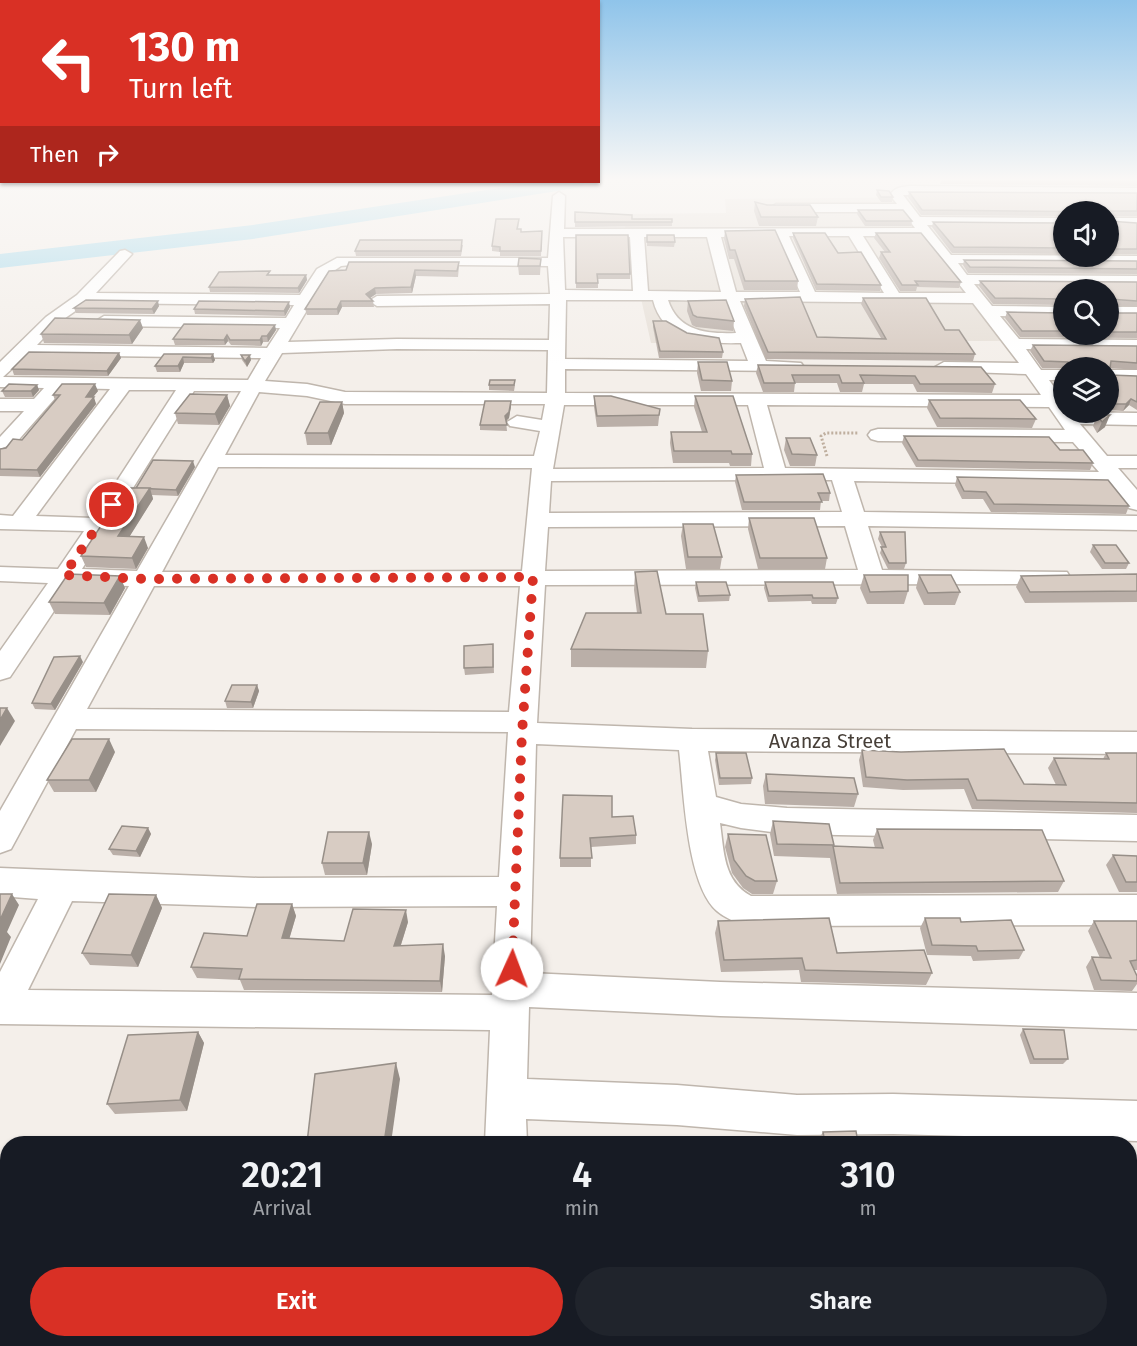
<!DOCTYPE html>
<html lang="en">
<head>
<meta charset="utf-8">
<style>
	body { margin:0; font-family:"Fira Sans",sans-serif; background:#20242c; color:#f1f3f6; height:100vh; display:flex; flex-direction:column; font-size:22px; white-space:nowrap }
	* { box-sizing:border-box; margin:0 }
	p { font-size:20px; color:#9ea1a6 }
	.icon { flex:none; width:33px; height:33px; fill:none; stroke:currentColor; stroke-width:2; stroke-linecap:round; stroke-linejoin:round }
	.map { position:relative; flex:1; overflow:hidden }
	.panel { position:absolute; left:0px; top:1136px; width:1137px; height:212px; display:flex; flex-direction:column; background:#171b24; border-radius:24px 24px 0 0; box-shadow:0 2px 4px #0004 }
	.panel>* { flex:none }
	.banner { position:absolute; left:0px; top:0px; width:600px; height:183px; box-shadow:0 2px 4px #0004; background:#d93025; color:#fff; overflow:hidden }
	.buttons { position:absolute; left:1053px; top:201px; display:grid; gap:12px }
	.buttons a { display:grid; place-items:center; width:66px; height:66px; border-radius:50%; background:#171b24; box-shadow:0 2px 4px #0004; font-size:30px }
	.pin { position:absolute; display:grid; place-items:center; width:51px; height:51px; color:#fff; margin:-26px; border:3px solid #fff; border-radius:50%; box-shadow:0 2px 6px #0007 }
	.me { position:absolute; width:66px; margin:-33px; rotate:2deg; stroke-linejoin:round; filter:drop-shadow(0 0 4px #0008) }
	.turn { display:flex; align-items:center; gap:21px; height:126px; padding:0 30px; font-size:27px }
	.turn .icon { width:78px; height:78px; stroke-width:2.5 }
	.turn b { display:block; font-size:42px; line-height:51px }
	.then { display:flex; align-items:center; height:57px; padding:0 30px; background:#0003; gap:12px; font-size:22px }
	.eta { display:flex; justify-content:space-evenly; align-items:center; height:102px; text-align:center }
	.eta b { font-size:36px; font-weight:600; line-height:42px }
	.action { display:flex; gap:12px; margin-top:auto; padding:12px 30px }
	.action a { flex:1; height:69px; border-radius:36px; background:#d93025; color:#fff; font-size:24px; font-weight:600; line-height:69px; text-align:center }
	.action a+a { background:#20242c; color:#f1f3f6 }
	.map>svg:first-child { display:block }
	.residential { fill:#e7e0d8; fill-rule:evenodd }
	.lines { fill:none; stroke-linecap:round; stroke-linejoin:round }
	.river { fill:#abdbec; fill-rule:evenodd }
	.minor-casing { stroke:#bfb6ad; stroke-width:3 }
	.path { stroke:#bfaf9f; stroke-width:3; stroke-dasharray:2 2; stroke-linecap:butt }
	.minor { fill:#fff; fill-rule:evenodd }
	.wall { fill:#baafa8 }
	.shaded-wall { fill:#978f88 }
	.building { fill:#d8ccc3; stroke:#978f88; stroke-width:1.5 }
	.route { stroke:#d93025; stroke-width:10; stroke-dasharray:0 18 }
	.labels { text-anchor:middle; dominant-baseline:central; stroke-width:6; stroke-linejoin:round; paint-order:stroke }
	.street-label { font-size:20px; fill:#473f38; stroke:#fff }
</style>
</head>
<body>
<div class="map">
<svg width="1137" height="1346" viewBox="0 0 1137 1346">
	<rect width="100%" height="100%" fill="#f4efea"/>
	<path class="residential" d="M1137,195V340L651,343L622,214L726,213L725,199ZM1064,212H1108V256H1064ZM1064,290H1108V334H1064Z"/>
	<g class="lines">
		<polygon class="river" points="540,182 586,182 583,186 576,188 253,239 0,268 0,254 253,225"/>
		<g class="minor-casing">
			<g id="minor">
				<path d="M910,186L1137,188V196L903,195L920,217L1064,218V226L927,225L951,255L1137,256V264L958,263L967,275L1137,276V286L974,284L992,306L1064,307V317L1000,316L1019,339L1137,340V350L1026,349L1041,370H1064V380H1049L1064,401V412L1137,413V425L1080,424L1107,456H1137V468H1118L1137,490V510L1129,508L1110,485L854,481L864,512L1137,516V530L868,526L882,570L1067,572L1070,577L1067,582L1058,584L545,585L537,723L692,729L1137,732V754L708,751L716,797L741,804L787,808L1137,815V841L787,834L741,828L720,823C724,851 723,881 751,896L1137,895V925L746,926C736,922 725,918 717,911C686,884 684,790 679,750L536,744L530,973L720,982L1137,993V1029L720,1016L529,1007L527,1079L677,1085L797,1095L893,1094L1137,1101V1141L893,1134L797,1135L677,1125L526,1119L527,1143H485L490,1030L0,1024V972L38,899L0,896V868L258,878L499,877L508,732L76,729L11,849L0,853V811L129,586L72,584L10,677L0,680V651L48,583L0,581V567L58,569L84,531L0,529V515L13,516L110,389L64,388L7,453L0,455V437L24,411H0V399H34L44,388L0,387V362L46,317L77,295L120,251L125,250L132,254L96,293L300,295L317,269L337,258H548L553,196L559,192L565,196L564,229L915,228L903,212H776L770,208L776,204H897L890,195C895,187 901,187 910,186ZM775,236L800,292H736L721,237ZM789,236H849L884,293L815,292ZM863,236H921L966,293H899ZM563,237H630L633,291L565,290ZM644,237H707L721,292L648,291ZM361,264L548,266L550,294L377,296L369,301L377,306L550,304L549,340L397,339L288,342L328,275L341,266ZM566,300H653C663,341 704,344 741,343L748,361L565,359ZM668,300L724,301L736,333C708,334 678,332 668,300ZM740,301L973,303L1019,363L944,362L935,367L938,371L1026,374L1041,395L565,393V369L801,371L804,367L801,363L766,361ZM87,303L294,305L286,318L104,316L96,321L104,326L280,328L267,348L37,345L58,323ZM397,349L548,350L547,393L345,392L307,384L265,381L282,353ZM27,355L261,358L248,380L3,377ZM129,390H176L93,518L36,516ZM194,391H241L137,571L82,569ZM259,392L307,396L345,404H545L542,420L517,416L507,422L510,426L540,431L534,456L225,455ZM564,405H748L764,468L553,469ZM767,405L1049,407L1065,430L878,429L871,431L868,435L871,439L878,441L1073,442L1099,472L785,468ZM218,467L532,468L522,571L162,572ZM773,480H832L842,512L549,513L551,481ZM845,526L858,570L545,571L548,527ZM154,586H520L509,712L87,709ZM72,901L258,907L497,906L492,995L28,990Z"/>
				<rect x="1108" y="218" width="29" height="8"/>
				<rect x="1108" y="307" width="29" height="10"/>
				<rect x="1108" y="370" width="29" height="10"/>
				<rect x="0" y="1185" width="8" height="44"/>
				<polygon points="477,1340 524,1340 525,1346 477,1346"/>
			</g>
		</g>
		<polyline class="path" points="827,456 821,436 826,433 858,433"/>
		<use href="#minor" class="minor"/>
	</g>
	<g class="wall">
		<polygon points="1137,178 1137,186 940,184 941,179"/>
		<polygon points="877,190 893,197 892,202 881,202 876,195"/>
		<polygon points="909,192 1137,193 1137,216 1109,216 1108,212 1064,212 1064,216 921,215 908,197"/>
		<polygon points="755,202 818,217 816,226 759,226 754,211"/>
		<polygon points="858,210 912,221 911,226 865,226 857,214"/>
		<polygon points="575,212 632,219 672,222 672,226 575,227"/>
		<polygon points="519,219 518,229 521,232 542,231 541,256 500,256 500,252 492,251 492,246"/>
		<polygon points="1108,221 1137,223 1137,254 1108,254"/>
		<polygon points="933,222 1064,223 1064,254 952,253 932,227"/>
		<polygon points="725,231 798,281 797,290 744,290 734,259 729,259 724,239"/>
		<polygon points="793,233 838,253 881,285 880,291 816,290 793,238"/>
		<polygon points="876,233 961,282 959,288 917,287 916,291 900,291 879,258 881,252 885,252 874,238"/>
		<polygon points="576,235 630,274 630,279 598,279 598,288 576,288"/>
		<polygon points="647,235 675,242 674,247 647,246"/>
		<polygon points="463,245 461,256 356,256 355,251"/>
		<polygon points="541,259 540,275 519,275 518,266"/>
		<polygon points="964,260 1137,261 1137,274 968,273 963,265"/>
		<polygon points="459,262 459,267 458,277 416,276 412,293 376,294 370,298 373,301 374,307 342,307 338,315 307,315 305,309 329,271"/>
		<polygon points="271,275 306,275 307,280 299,293 210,292 209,287"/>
		<polygon points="980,281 1137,282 1137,307 1110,305 1109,313 1137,313 1137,338 1020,337 1005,318 1007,312 1064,313 1064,334 1108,334 1108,290 1064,290 1064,305 993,304 979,286"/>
		<polygon points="863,298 945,330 975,354 973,361 766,359 744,306 745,299 817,337 881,338 861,304"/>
		<polygon points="688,301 734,321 733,331 696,327 692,325 687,311"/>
		<polygon points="159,306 154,314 76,313 74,308"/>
		<polygon points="290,307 285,316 195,314 194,309"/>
		<polygon points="653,321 687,333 723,352 722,358 659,358 653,327"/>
		<polygon points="143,328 132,344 44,343 41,334"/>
		<polygon points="276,330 268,342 263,342 261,346 231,345 228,341 225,345 175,345 173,339"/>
		<polygon points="1033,345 1137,346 1137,370 1110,368 1109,375 1137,376 1137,410 1129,405 1123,411 1108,410 1108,368 1042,368 1030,351"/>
		<polygon points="119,353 121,358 108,376 14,375 12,369"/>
		<polygon points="164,354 213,354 215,360 213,363 184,363 180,372 157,372 155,366"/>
		<polygon points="241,355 251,360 247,367 242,360"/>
		<polygon points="698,362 732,381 731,391 701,391 697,373"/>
		<polygon points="758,365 981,367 995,384 992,393 917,392 913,384 864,384 862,392 840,392 837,383 795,383 794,392 763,392 756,373"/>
		<polygon points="37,385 39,390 33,397 5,397 2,391"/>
		<polygon points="489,385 515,385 514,391 489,390"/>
		<polygon points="98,391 93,397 96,404 40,477 0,476 0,449 22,440 55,400 53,395"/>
		<polygon points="227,395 230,406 219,425 178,424 175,413"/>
		<polygon points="594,396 660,409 658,426 597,427 594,407"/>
		<polygon points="695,396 752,454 751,466 730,466 729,463 673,463 670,443 671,432 702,432 694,407"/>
		<polygon points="929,400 1036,419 1032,428 937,427 927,408"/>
		<polygon points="342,402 344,413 331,445 307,445 305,433"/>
		<polygon points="511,406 509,418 506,421 507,431 480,430 480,425"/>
		<polygon points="1097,415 1105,427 1097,433 1093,426"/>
		<polygon points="904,436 1060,450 1093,463 1090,470 916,467 902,443"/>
		<polygon points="786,438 817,455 815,466 790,466 784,450"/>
		<polygon points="195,467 178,496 152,495 153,499 129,537 148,548 136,569 86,567 81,556 136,488"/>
		<polygon points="736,475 830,493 829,501 821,501 820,510 742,510 735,482"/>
		<polygon points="957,477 1129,506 1126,514 991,512 983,499 962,499 955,485"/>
		<polygon points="749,518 827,558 825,569 758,569 748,529"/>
		<polygon points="683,524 722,557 720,569 686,569 681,536"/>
		<polygon points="880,532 906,563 904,569 888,569 880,553 882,547 878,539"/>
		<polygon points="1093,545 1129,563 1126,569 1102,569 1090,552"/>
		<polygon points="635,572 666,614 708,651 706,668 571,667 571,649 637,613 634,590"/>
		<polygon points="1137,574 1137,602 1025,603 1016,587 1021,576"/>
		<polygon points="864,575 908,591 904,604 867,604 860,588"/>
		<polygon points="919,575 960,592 955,605 924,605 916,588"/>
		<polygon points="696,582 730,595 729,601 698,602 695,588"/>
		<polygon points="765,582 838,598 836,604 812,604 811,601 768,602 764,588"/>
		<polygon points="125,588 110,615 55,614 49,602"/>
		<polygon points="493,644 494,673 465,675 464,668"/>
		<polygon points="83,662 55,710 35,709 32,703"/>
		<polygon points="257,685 259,691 253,708 227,708 225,701"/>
		<polygon points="862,750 1024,784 1056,785 1048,768 1054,758 1103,759 1106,753 1137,753 1137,813 972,809 964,789 903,790 863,787 859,760"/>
		<polygon points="115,752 96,792 54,792 47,780"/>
		<polygon points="716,753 752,778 751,784 719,785 715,760"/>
		<polygon points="766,774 858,794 854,807 765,804 763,786"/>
		<polygon points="612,817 636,835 636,844 591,847 591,867 560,867 560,858"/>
		<polygon points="773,821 834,845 833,846 875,848 873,840 877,829 1064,881 1058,892 837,894 830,858 774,856 770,834"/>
		<polygon points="148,828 151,834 140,857 113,855 109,849"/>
		<polygon points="728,834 777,881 773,894 752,894 743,888 732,873 725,847"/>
		<polygon points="372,844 367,875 325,875 322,863"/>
		<polygon points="1113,855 1137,856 1137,892 1119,892 1106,865"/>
		<polygon points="156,895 162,908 138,967 90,965 82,953"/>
		<polygon points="292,904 296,916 289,939 344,941 408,922 401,945 445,956 442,992 244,990 240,980 197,978 191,967 247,936"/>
		<polygon points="925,918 961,922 1024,950 1019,959 973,961 971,956 927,955 920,928"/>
		<polygon points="718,921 837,953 932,973 926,985 801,982 799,970 721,972 715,933"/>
		<polygon points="1094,921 1137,921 1137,970 1134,970 1137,976 1137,984 1132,991 1094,990 1086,967 1092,957 1100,958 1088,931"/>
		<polygon points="1023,1029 1068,1059 1063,1064 1030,1064 1020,1035"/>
		<polygon points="198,1032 204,1043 187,1111 115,1114 107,1104"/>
		<polygon points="823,1132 858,1143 821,1143 820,1137"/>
	</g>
	<g class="shaded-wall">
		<polygon points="415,270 416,276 412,293 411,287"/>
		<polygon points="306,275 307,280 299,293 298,288"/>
		<polygon points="375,288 376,294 367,300 366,294"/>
		<polygon points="158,301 159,306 154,314 152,309"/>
		<polygon points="341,301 342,307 338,315 337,309"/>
		<polygon points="289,302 290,307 285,316 284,311"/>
		<polygon points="140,320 143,328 132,344 129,335"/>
		<polygon points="275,325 276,330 268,342 267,336"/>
		<polygon points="227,335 228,341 225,345 224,340"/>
		<polygon points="262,336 263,342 261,346 260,340"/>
		<polygon points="119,353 121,358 108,376 107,371"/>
		<polygon points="213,354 215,360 213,363 211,358"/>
		<polygon points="250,355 251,360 247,367 245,361"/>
		<polygon points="183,357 184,363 180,372 178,366"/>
		<polygon points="95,384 98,391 89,402 94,397 96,404 40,477 37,470"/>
		<polygon points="37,385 39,390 33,397 31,391"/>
		<polygon points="227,395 230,406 219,425 215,414"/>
		<polygon points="1131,399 1129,405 1123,411 1126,404"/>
		<polygon points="511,401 511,406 509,418 505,422 505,416"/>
		<polygon points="342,402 344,413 331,445 328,433"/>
		<polygon points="1110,415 1105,427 1097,433 1102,422"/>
		<polygon points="193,461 195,467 178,496 176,490"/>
		<polygon points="150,488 153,499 123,547 118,536"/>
		<polygon points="144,537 148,548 136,569 132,558"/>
		<polygon points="120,576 125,588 110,615 104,603"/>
		<polygon points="80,656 83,662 55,710 51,704"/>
		<polygon points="257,685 259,691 253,708 251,702"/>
		<polygon points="7,708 15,721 0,746 0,720"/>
		<polygon points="109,739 115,752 96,792 89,780"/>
		<polygon points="148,828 151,834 140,857 136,851"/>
		<polygon points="369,832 372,844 367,875 363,863"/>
		<polygon points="12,894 19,905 7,932 11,937 0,964 0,920"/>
		<polygon points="156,895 162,908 138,967 131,955"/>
		<polygon points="292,904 296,916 286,950 282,938"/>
		<polygon points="406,910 408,922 397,957 394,946"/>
		<polygon points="443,944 445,956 442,992 440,981"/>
		<polygon points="198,1032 204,1043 187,1111 180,1100"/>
		<polygon points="396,1063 400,1079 391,1143 384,1143"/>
	</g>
	<g class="building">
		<polygon points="982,178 1137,178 1137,181 941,179"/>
		<polygon points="877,190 889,191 893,197 881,197"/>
		<polygon points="909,192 1137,193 1137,211 1110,211 1108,217 1108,212 922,210"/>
		<polygon points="755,202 767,205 810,205 818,217 761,217"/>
		<polygon points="858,210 903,210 912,221 866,221"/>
		<polygon points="575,212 632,215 632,219 672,219 672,222 575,222"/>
		<polygon points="496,219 519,219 517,229 521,229 521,232 542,231 541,251 500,251 500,247 492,246"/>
		<polygon points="1108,221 1137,223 1137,249 1108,249"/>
		<polygon points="933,222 1064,223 1064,248 954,247"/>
		<polygon points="775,230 798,281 745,281 735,250 730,250 725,231"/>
		<polygon points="793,233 825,233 838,253 861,252 881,285 817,284"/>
		<polygon points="876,233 921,233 961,282 915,281 918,285 902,285 881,252 890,252"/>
		<polygon points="576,235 628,235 630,274 597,274 598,283 576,283"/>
		<polygon points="647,235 674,235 675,242 647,242"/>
		<polygon points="360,240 462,240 461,251 355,251"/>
		<polygon points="519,258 541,259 540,266 518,266"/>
		<polygon points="964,260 1137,261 1137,269 970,267"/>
		<polygon points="349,262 459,262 457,271 415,270 411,287 375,288 366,294 373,301 341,301 337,309 305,309 329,271 346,270"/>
		<polygon points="270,271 267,275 306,275 298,288 209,287 219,272"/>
		<polygon points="980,281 1137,282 1137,301 1110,299 1109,313 1137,313 1137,332 1108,332 1108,290 1064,290 1064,299 995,298"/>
		<polygon points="800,297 817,337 886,339 863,298 926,298 945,330 959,330 975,354 768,352 745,299"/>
		<polygon points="86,300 158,301 152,309 74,308"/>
		<polygon points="726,300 734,321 697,317 693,315 688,301"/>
		<polygon points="199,301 289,302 284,311 194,309"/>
		<polygon points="1007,312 1064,313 1064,331 1022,331"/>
		<polygon points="55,318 140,320 129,335 41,334"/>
		<polygon points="653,321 666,321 687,333 719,338 723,352 660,351"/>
		<polygon points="184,324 275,325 267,336 262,336 260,340 230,340 227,335 224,340 173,339"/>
		<polygon points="1033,345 1137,346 1137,363 1111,361 1109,375 1137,376 1137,402 1131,399 1126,404 1108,404 1108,368 1068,368 1068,362 1044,361"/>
		<polygon points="29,352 119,353 107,371 12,369"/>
		<polygon points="164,354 213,354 211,358 183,357 178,366 155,366"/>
		<polygon points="241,355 250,355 245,361"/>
		<polygon points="698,362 727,362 732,381 702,380"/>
		<polygon points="758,365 981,367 995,384 920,384 915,376 860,375 864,383 842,383 839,375 792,375 795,383 764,383"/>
		<polygon points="490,380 515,380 514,385 489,385"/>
		<polygon points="9,384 37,385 31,391 2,391"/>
		<polygon points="62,384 95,384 86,397 94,397 37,470 0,469 0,449 6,448 13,439 22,440 60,395 53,395"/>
		<polygon points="190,394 227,395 215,414 175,413"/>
		<polygon points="594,396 611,396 660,409 659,415 597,416"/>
		<polygon points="695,396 733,396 752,454 732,454 731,451 674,451 671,432 707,432"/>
		<polygon points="929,400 1020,400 1036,419 940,418"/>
		<polygon points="485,401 511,401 509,412 505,416 507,425 480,425"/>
		<polygon points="320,402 342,402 328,433 305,433"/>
		<polygon points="1097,415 1110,415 1102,422"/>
		<polygon points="904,436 1049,437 1060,450 1083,450 1093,463 918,460"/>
		<polygon points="786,438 810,438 817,455 792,454"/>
		<polygon points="153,460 193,461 176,490 136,488"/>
		<polygon points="823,474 830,493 818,493 822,502 744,502 736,475"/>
		<polygon points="957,477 1108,480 1129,506 994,504 986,492 964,491"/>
		<polygon points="126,488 150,488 118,536 144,537 132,558 81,556"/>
		<polygon points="749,518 814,518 827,558 760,558"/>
		<polygon points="683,524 713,524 722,557 688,557"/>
		<polygon points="880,532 905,532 906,563 889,563 881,547 886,547"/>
		<polygon points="1093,545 1116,545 1129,563 1105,563"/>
		<polygon points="657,571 666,614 703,614 708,651 571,649 586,613 641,613 635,572"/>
		<polygon points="68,574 120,576 104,603 49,602"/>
		<polygon points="1137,574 1137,591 1030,592 1021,576"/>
		<polygon points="864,575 908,575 908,591 870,592"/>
		<polygon points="919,575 951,575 960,592 928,593"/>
		<polygon points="696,582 726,582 730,595 699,596"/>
		<polygon points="765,582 833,582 838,598 813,598 812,595 769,596"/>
		<polygon points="493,644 493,667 464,668 464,646"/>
		<polygon points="80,656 51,704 32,703 54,657"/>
		<polygon points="232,685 257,685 251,702 225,701"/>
		<polygon points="0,708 7,708 0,720"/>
		<polygon points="72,739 109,739 89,780 47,780"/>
		<polygon points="1004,749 1024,784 1066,785 1054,758 1109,759 1106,753 1137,753 1137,803 977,800 968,779 907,780 866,777 862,750 901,752"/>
		<polygon points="716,753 746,753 752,778 720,778"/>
		<polygon points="766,774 854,778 858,794 768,791"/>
		<polygon points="563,795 612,796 612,817 633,816 636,835 590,838 592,858 560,858"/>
		<polygon points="773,821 829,824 834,845 777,844"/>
		<polygon points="122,826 148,828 136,851 109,849"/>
		<polygon points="877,829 1042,830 1064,881 840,883 833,846 883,848"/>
		<polygon points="328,832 369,832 363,863 322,863"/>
		<polygon points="728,834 766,835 777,881 755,881 746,876 734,860"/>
		<polygon points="1113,855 1137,856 1137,882 1126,882"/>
		<polygon points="0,894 12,894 0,920"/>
		<polygon points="109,894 156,895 131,955 82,953"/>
		<polygon points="257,904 292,904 282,938 344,941 353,909 406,910 394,946 443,944 440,981 239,979 242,969 191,967 204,933 247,936"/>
		<polygon points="829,918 837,953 924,950 932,973 805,970 802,958 724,960 718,921"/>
		<polygon points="925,918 960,918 961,922 1011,920 1024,950 978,951 976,946 932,945"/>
		<polygon points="1094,921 1137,921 1137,960 1130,961 1137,976 1137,981 1101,980 1092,957 1111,958"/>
		<polygon points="1023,1029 1064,1030 1068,1059 1034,1059"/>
		<polygon points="198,1032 180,1100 107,1104 128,1035"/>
		<polygon points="396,1063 384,1143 307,1143 315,1074"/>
		<polygon points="856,1131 858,1143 825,1143 823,1132"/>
	</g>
	<linearGradient id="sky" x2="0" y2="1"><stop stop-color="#8fc4ea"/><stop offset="0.49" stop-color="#faf8f6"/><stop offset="1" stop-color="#faf8f6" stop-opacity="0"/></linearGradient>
	<rect width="1137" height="366" fill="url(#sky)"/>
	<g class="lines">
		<polyline class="route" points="112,505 64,575 145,579 533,577 522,733 512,969"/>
	</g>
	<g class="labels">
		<g class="street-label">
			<text x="830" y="741">Avanza Street</text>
		</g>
	</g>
</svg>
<div class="buttons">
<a><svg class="icon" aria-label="sound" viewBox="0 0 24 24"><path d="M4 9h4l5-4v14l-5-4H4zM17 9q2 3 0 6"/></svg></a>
<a><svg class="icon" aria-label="search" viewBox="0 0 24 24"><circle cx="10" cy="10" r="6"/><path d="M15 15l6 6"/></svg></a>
<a><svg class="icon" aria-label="layers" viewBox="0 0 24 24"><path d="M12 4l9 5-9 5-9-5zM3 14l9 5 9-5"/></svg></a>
</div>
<div class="pin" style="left:112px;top:505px;background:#d93025"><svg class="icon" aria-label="arrive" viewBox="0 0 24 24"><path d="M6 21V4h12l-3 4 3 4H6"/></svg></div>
<svg class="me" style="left:512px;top:969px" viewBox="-20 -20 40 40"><circle r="19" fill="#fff"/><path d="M0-13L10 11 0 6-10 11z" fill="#d93025"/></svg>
<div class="banner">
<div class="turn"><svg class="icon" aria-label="left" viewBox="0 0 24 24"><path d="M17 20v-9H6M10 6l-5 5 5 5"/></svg><div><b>130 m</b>Turn left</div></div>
<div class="then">Then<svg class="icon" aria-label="right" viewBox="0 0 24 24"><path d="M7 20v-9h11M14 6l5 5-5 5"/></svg></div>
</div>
<section class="panel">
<div class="eta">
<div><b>20:21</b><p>Arrival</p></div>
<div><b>4</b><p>min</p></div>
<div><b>310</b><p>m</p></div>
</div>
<div class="action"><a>Exit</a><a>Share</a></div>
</section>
</div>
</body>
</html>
